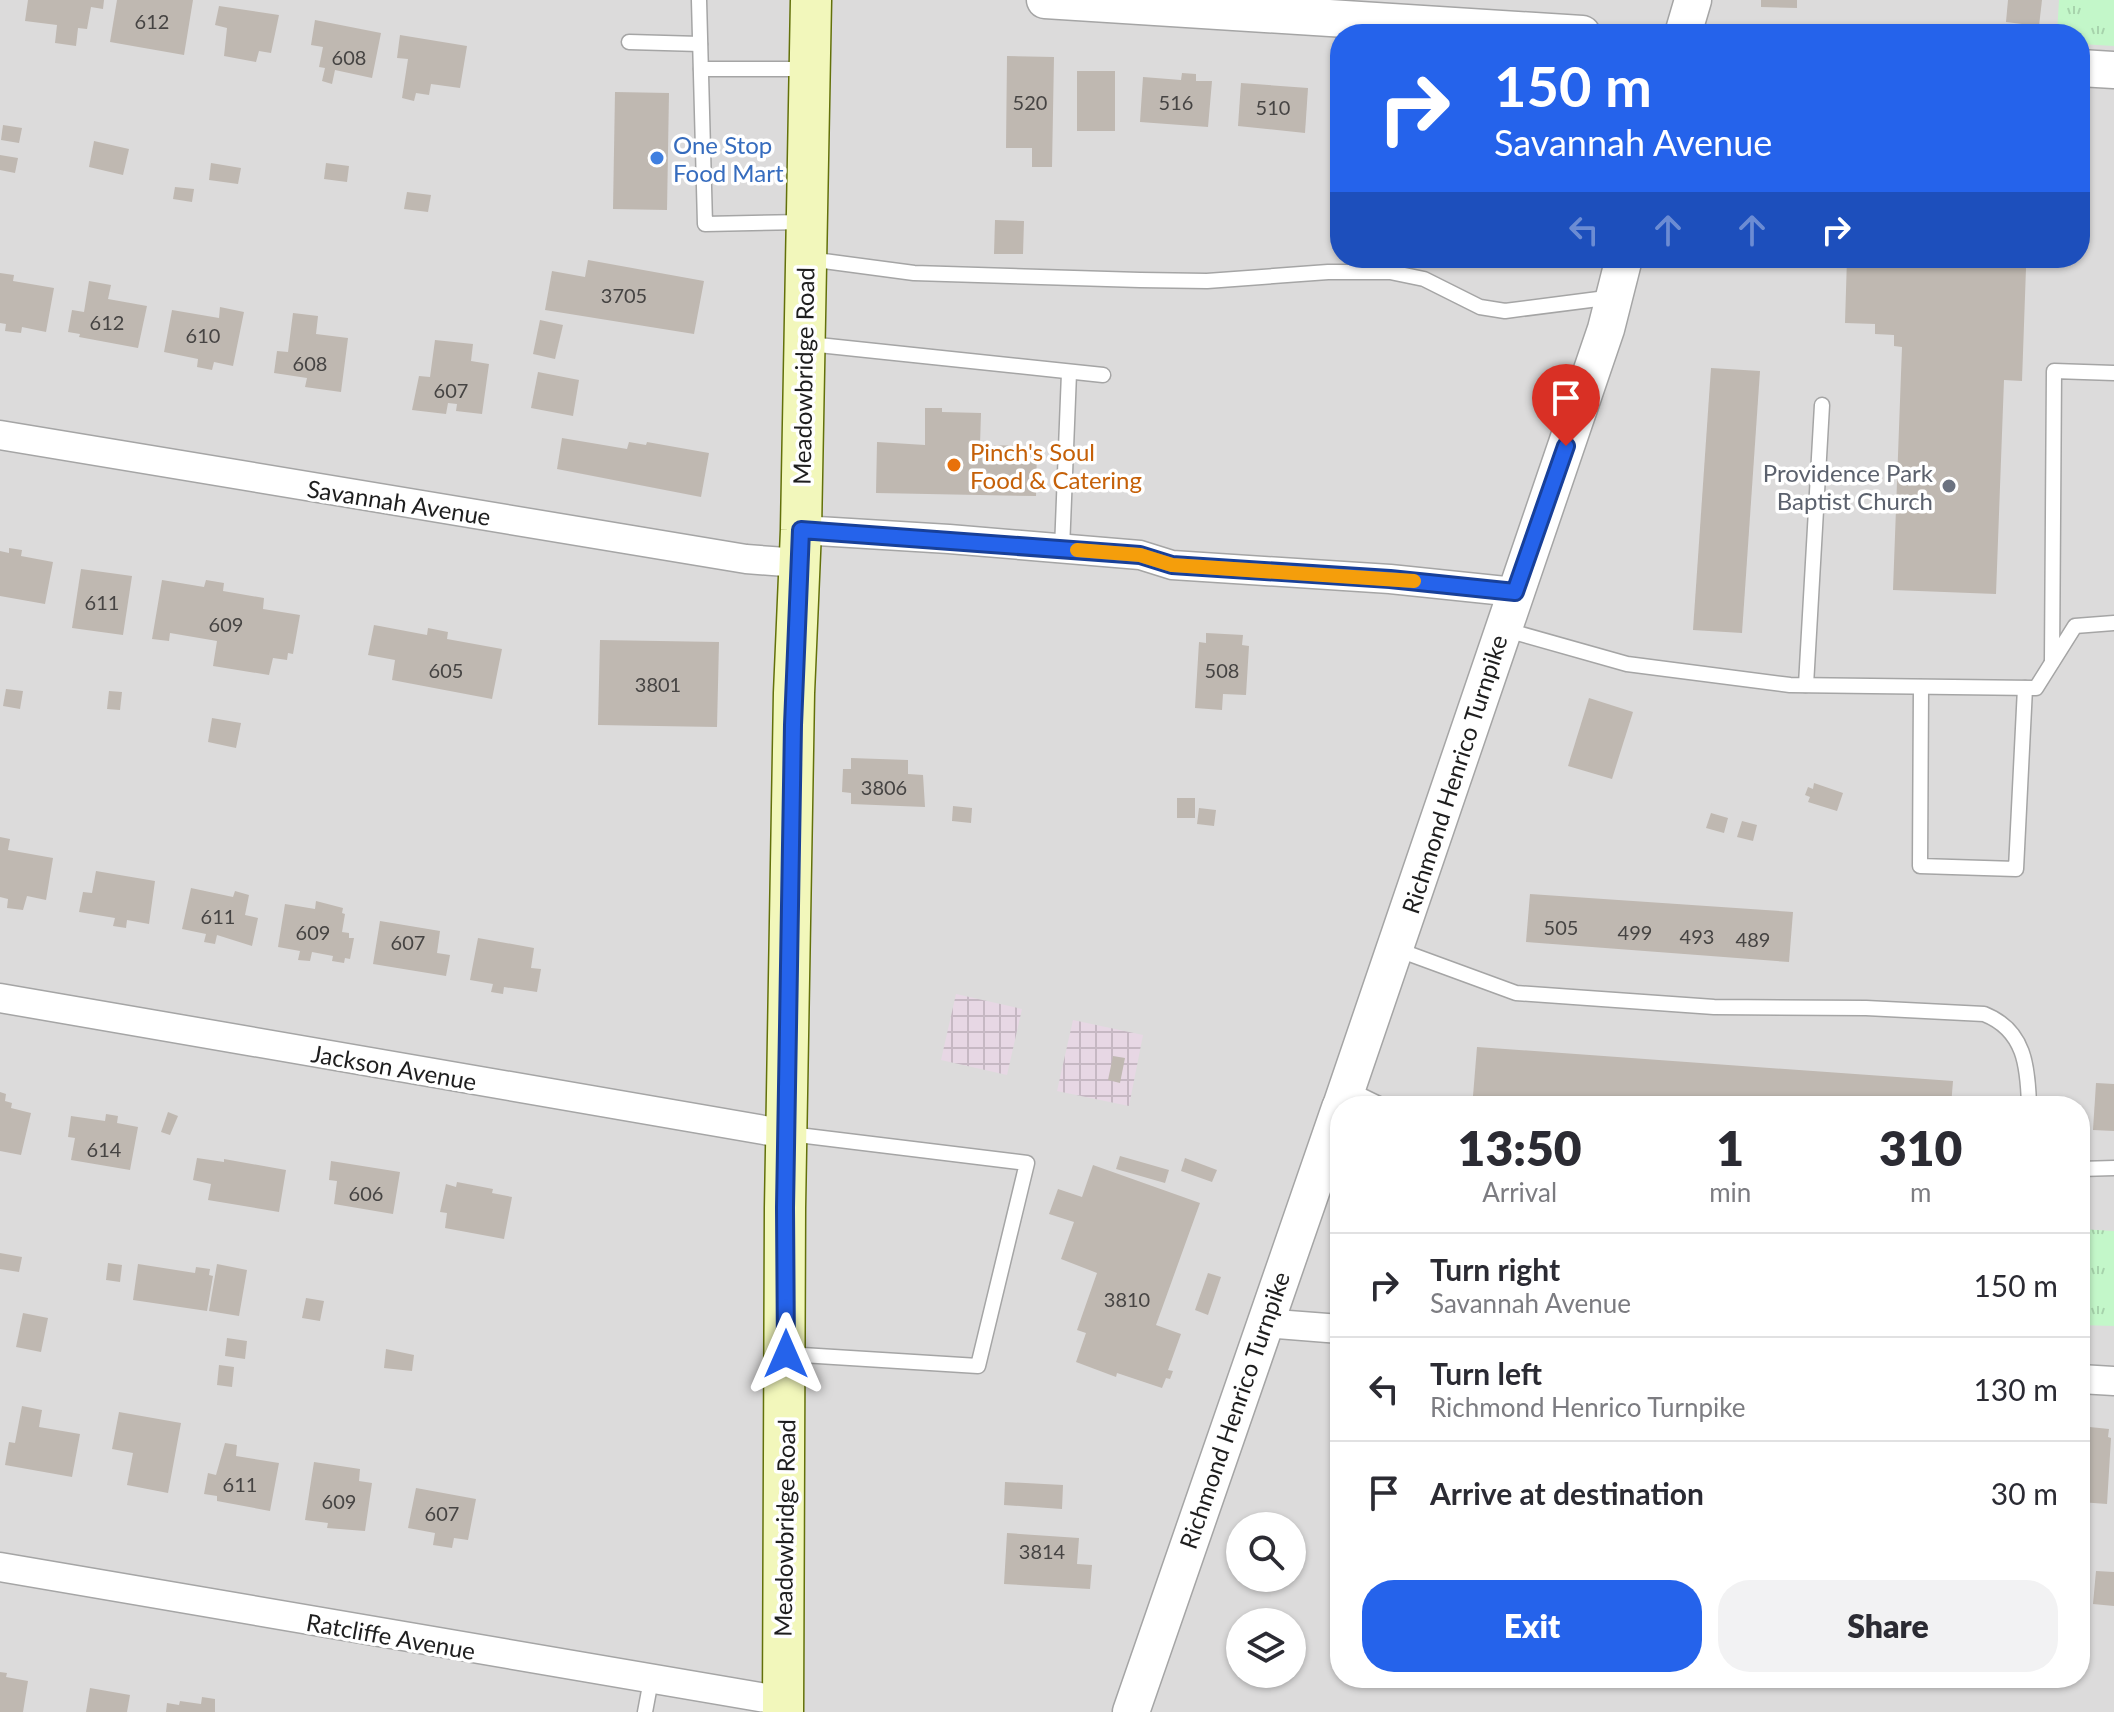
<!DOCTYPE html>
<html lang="en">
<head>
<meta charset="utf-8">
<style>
	body { margin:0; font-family:Lato,sans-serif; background:#f2f2f3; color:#2b2b33; height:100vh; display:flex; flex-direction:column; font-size:30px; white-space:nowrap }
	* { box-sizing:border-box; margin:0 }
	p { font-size:26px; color:#7c7c81 }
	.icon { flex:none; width:44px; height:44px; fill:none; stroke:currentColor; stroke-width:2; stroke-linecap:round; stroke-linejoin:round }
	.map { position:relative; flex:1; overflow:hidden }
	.drawer { position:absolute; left:1330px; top:1096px; width:760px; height:592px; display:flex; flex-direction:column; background:#fff; border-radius:32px; box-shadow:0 2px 6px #0004 }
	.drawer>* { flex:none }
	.banner { position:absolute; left:1330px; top:24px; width:760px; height:244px; border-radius:32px; box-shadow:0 2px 6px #0004; background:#2563eb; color:#fff; overflow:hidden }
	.buttons { position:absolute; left:1226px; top:1512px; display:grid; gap:16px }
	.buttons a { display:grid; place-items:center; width:80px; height:80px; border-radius:50%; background:#fff; box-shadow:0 2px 6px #0004; font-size:40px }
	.pin { position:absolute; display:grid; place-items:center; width:68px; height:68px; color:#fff; margin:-82px -34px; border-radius:50% 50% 50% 0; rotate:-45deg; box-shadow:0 0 8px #0007 }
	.pin .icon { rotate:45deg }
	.me { position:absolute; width:88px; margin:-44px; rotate:0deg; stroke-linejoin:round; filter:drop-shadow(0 0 6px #0008) }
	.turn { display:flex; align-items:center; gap:28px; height:168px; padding:0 32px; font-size:36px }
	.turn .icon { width:104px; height:104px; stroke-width:2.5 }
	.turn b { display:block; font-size:56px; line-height:68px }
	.lanes { display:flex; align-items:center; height:76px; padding:0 32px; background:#0003; justify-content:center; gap:40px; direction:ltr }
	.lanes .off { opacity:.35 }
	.eta { display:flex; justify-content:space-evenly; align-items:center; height:136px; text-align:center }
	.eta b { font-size:48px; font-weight:800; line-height:56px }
	.cta { display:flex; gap:16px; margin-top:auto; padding:16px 32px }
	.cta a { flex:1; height:92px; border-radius:32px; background:#2563eb; color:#fff; font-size:32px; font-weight:800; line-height:92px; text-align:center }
	.cta a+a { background:#f2f2f3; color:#2b2b33 }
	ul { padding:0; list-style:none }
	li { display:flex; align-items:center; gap:24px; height:104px; padding:0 32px; border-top:2px solid #e1e1e2 }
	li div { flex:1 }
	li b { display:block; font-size:30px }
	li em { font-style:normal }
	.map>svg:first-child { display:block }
	.residential { fill:#dcdbdb; fill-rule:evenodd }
	.industrial { fill:url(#industrial-grid) }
	.park { fill:url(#park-tufts) }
	.building { fill:#bfb8b1 }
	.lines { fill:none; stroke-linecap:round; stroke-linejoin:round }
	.service-casing { stroke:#a5a5a5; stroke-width:17 }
	.minor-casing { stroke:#a5a5a5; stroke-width:31 }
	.tertiary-casing { stroke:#a5a5a5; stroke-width:39 }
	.secondary-casing { stroke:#63710a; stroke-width:43 }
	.service { stroke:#fff; stroke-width:14 }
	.minor { stroke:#fff; stroke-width:28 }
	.tertiary { stroke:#fff; stroke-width:36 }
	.secondary { stroke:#f2f7bb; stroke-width:40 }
	.route-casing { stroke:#184099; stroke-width:20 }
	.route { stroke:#2563eb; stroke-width:14 }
	.slow { stroke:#f59e0b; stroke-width:14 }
	.shop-dot { fill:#3f7fe0; stroke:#fff; stroke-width:3 }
	.food-dot { fill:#e8710a; stroke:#fff; stroke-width:3 }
	.worship-dot { fill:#6b7280; stroke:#fff; stroke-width:3 }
	.labels { text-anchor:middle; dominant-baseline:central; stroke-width:7; stroke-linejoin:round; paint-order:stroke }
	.number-label { font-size:20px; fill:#464443 }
	.shop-label { font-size:24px; fill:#366cbe; stroke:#fff; text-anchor:start }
	.street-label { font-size:24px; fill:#1e1e1e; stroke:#fff }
	.food-label { font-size:24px; fill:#c56008; stroke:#fff; text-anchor:start }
	.worship-label { font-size:24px; fill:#5b616d; stroke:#fff; text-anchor:end }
</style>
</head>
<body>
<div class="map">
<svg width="2114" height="1712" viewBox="0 0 2114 1712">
	<defs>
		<pattern id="industrial-grid" width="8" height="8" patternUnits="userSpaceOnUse" patternTransform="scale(2)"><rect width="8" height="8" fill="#e7d7e4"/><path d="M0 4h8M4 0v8" fill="none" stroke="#c6b8c3"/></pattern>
		<pattern id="park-tufts" width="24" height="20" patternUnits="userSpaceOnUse" patternTransform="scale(2)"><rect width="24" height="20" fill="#c3f7c9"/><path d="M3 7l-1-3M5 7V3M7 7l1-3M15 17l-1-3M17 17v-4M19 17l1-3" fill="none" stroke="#a7d3ac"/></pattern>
	</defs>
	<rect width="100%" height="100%" fill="#efece5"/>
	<path class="residential" d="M0,0H2114V1712H0ZM1340,34H2080V258H1340ZM1340,1106H2080V1678H1340ZM1240,1526H1292V1578H1240ZM1240,1622H1292V1674H1240Z"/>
	<g class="industrial">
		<polygon points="956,994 1022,1009 1007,1075 941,1060"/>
		<polygon points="1073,1020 1143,1035 1129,1106 1057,1091"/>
	</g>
	<g class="park">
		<polygon points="2059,0 2114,0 2114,46 2080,44 2080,34 2057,34"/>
		<polygon points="2081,1229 2114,1231 2114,1326 2080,1325"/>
	</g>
	<g class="building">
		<polygon points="28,0 104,0 103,9 91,7 87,29 78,28 76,46 55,43 57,25 25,21"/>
		<polygon points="117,0 193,0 184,55 110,42"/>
		<polygon points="1761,0 1797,0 1797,8 1761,7"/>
		<polygon points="2008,0 2042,0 2039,26 2006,22"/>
		<polygon points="219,6 279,15 271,53 259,51 256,62 224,56 227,28 215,25"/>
		<polygon points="315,20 381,33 372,78 335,70 332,84 322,81 325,68 319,67 323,47 311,45"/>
		<polygon points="400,35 467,46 460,88 431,84 429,95 416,93 414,101 402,98 408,59 397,58"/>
		<polygon points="1007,56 1054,57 1052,167 1032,167 1032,148 1006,148"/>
		<rect x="1077" y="71" width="38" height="60"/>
		<polygon points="1182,73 1196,74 1196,81 1212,81 1208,127 1140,122 1143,77 1181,80"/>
		<polygon points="1241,83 1308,88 1305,133 1238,126"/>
		<polygon points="615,92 669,93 667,210 613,209"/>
		<polygon points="3,125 22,128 19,143 1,140"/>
		<polygon points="94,141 129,149 123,175 89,167"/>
		<polygon points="0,155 18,158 15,173 0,170"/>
		<polygon points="211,163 241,168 238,184 209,180"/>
		<polygon points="326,163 349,166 347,182 324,179"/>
		<polygon points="175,187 194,189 192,202 173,199"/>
		<polygon points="407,192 431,195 428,212 404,209"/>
		<polygon points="995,220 1024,221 1023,254 994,254"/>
		<polygon points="1847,258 2009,258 2009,267 2026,268 2022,381 2004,380 1996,594 1893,590 1902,347 1894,346 1894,335 1875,334 1875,324 1845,323"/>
		<polygon points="588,260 704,281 694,334 545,310 552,271 585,277"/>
		<polygon points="0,273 14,275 13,281 54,288 46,332 22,327 21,333 5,331 6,324 0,323"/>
		<polygon points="89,281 111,285 108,299 147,306 138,348 79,337 80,334 68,332 72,310 84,312"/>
		<polygon points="220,307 244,312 233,366 214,362 212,370 197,367 198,359 164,352 172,310 219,318"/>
		<polygon points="293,313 318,316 316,334 348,338 341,392 305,387 307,378 274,373 277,351 288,352"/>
		<polygon points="540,320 563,325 555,359 533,354"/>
		<polygon points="435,340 473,344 471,361 489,364 482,414 456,411 457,404 448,403 446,414 412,410 419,376 430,377"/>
		<polygon points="1711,368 1760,371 1742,633 1693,630"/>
		<polygon points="538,372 579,380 573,416 531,408"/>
		<polygon points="925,408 942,408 942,412 981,413 980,445 1037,446 1036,496 876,493 877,442 925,445"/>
		<polygon points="562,438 627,449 629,442 646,445 647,442 709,453 701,497 557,469"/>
		<polygon points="9,548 22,550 21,556 53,562 45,604 0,596 0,551 9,553"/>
		<polygon points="81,569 132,576 123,635 72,628"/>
		<polygon points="162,580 204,587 206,580 224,583 223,591 264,598 263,609 300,615 293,654 288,653 287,660 273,658 269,675 213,666 217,641 170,633 169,641 152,639"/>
		<polygon points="374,625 427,635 428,628 448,632 447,639 502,649 492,699 392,680 395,660 368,655"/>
		<polygon points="1206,633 1243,635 1242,645 1249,646 1246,695 1223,694 1222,710 1195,708 1199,642 1206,643"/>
		<polygon points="600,640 719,642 717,727 598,725"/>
		<polygon points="6,689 23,691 20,709 3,706"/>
		<polygon points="109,691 122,692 120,710 107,709"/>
		<polygon points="1589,698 1633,712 1612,779 1568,766"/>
		<polygon points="212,718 241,723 236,748 208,742"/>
		<polygon points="851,758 908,760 908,774 923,775 925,807 851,804 851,793 842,792 843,769 851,769"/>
		<polygon points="1814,783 1843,793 1837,811 1808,802 1810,797 1805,795 1808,787 1813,789"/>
		<rect x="1177" y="798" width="18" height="20"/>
		<polygon points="953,806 972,808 971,823 952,821"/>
		<polygon points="1199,808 1216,810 1214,826 1197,824"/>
		<polygon points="1711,813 1728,818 1724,833 1706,828"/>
		<polygon points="1742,821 1757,825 1753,841 1737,837"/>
		<polygon points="0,837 10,839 8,850 53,858 46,900 27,896 23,910 7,908 8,899 0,897"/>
		<polygon points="96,871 155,881 149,924 127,920 126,928 113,926 115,918 79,912 83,892 92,893"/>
		<polygon points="191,888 233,897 235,891 249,895 245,915 258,918 252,946 217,935 215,944 204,942 206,934 182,929"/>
		<polygon points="1530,894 1793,912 1789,962 1526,942"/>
		<polygon points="316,901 343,908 342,913 345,914 342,932 349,933 349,938 354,938 350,959 345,958 344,963 332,961 333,956 312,952 310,961 298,960 300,951 278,947 285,904 315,909"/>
		<polygon points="380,921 440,931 437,953 450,955 446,976 373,964"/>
		<polygon points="478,938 534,948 531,968 541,969 537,992 504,987 503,994 491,992 493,984 470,980"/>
		<polygon points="1477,1047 1953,1081 1951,1106 1614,1106 1473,1096"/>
		<polygon points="1113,1056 1125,1058 1120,1083 1108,1080"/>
		<polygon points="2096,1083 2114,1084 2114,1131 2093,1130"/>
		<polygon points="0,1092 6,1094 5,1101 12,1103 11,1108 31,1113 21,1155 0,1151"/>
		<polygon points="168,1112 178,1116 170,1135 161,1132"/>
		<polygon points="106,1114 118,1116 117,1123 138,1127 130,1170 71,1160 75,1138 68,1137 71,1116 105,1121"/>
		<polygon points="1120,1156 1169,1170 1165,1183 1116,1169"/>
		<polygon points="197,1158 224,1162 224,1159 286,1170 279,1212 208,1200 211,1184 193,1180"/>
		<polygon points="1185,1158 1217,1170 1212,1182 1181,1171"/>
		<polygon points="331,1161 400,1172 393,1214 334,1204 337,1181 329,1180"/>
		<polygon points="1093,1165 1200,1203 1156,1325 1181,1334 1168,1370 1173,1371 1170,1379 1166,1378 1162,1388 1117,1373 1116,1377 1076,1362 1086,1333 1077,1330 1097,1273 1061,1259 1074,1222 1049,1214 1058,1189 1082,1197"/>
		<polygon points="457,1182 493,1189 492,1193 512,1197 504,1239 445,1228 447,1213 440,1212 446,1184 456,1187"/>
		<polygon points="0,1253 22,1257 19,1272 0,1269"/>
		<polygon points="108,1263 122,1265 120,1282 106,1280"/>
		<polygon points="138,1264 195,1273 196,1267 210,1269 209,1275 213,1276 207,1311 133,1300"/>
		<polygon points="217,1264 247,1270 239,1316 209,1311"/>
		<polygon points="1208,1273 1221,1277 1208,1315 1195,1310"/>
		<polygon points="306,1298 324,1301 320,1321 302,1318"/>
		<polygon points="23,1313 48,1318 41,1352 16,1347"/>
		<polygon points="227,1338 247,1341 245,1359 225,1356"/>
		<polygon points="386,1349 414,1355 412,1371 384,1368"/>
		<polygon points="219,1365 234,1367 232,1387 217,1385"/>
		<polygon points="22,1406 42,1410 39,1427 80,1434 72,1477 5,1465 9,1442 15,1443"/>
		<polygon points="119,1412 181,1423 168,1493 127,1485 133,1453 112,1449"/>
		<polygon points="2080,1426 2109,1429 2108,1437 2111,1438 2107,1504 2080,1502"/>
		<polygon points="225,1443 237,1445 236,1456 279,1463 270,1511 217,1501 217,1496 204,1494 208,1473 216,1475"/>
		<polygon points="314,1462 360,1469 359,1481 372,1483 365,1531 327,1528 328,1523 305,1520"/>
		<polygon points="1005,1482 1063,1485 1062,1509 1004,1505"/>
		<polygon points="416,1488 476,1499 468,1540 454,1538 452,1548 433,1545 435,1533 408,1528"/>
		<polygon points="1007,1533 1079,1538 1077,1564 1092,1565 1090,1589 1004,1584"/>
		<polygon points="2096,1571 2114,1572 2114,1606 2093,1604"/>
		<polygon points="0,1672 7,1673 6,1677 28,1681 23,1712 0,1712"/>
		<polygon points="90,1688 130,1695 127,1712 86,1712"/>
		<polygon points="202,1697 215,1699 215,1712 166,1712 167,1703 179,1705 180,1701 201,1704"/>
	</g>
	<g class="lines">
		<g class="service-casing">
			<g id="service">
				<polyline points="699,0 705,224 805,222"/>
				<polyline points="629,42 700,44"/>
				<polyline points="701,69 809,69"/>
				<polyline points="809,259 914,273 1140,280 1207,281 1328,272 1390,272 1424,279 1480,307 1505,311 1614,297"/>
				<polyline points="809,344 1103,375"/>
				<polyline points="1062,549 1069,373"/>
				<polyline points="1503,629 1627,664 1790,685 2036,688 2075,626 2114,623"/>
				<polyline points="2052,662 2054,371 2114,373"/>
				<polyline points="1806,685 1822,405"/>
				<polyline points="1921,687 1920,866 2016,869 2025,688"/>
				<path d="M1396,949L1516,993L1714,1007L1866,1008L1984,1014C2025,1030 2028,1067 2029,1106"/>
				<polyline points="1348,1089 1383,1106"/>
				<polyline points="2080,1169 2114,1168"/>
				<polyline points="786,1354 978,1366 1027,1163 790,1134"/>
				<polyline points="645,1712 651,1680"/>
			</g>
		</g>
		<g class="minor-casing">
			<g id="minor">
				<polyline points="0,435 746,559 799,563"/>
				<polyline points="801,530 949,539 1140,555 1172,565 1390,579 1515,592"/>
				<polyline points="0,998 787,1134"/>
				<polyline points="1263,1323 1340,1329"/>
				<polyline points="2080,1379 2114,1381"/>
				<polyline points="0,1567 783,1701"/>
			</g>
		</g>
		<g class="tertiary-casing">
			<g id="tertiary">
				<polyline points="1045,0 1582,34"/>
				<polyline points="1683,34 1693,0"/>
				<polyline points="2080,68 2114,70"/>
				<polyline points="1341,1106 1606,329 1624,258"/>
				<polyline points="1131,1712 1340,1108"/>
			</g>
		</g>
		<g class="secondary-casing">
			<polyline id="secondary" points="783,1712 785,1208 794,693 801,530 811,0"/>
		</g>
		<use href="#service" class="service"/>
		<use href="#minor" class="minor"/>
		<use href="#tertiary" class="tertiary"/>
		<use href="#secondary" class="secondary"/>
	</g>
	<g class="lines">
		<g class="route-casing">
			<polyline id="route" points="786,1354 785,1208 793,725 801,530 1140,555 1172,565 1390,579 1515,592 1566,446"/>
		</g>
		<use href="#route" class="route"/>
		<polyline class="slow" points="1077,550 1140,555 1172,565 1414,581"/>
	</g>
	<circle class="shop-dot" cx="657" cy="158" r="8"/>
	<circle class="food-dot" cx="954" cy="465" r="8"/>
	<circle class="worship-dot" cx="1949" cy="486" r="8"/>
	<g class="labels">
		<g class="number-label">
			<text x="152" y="21">612</text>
			<text x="349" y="57">608</text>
			<text x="1030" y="102">520</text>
			<text x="1176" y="102">516</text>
			<text x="1273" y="107">510</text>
			<text x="624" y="295">3705</text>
			<text x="107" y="322">612</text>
			<text x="203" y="335">610</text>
			<text x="310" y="363">608</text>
			<text x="451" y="390">607</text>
			<text x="102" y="602">611</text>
			<text x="226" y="624">609</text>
			<text x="446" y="670">605</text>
			<text x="1222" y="670">508</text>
			<text x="658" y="684">3801</text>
			<text x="884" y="787">3806</text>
			<text x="218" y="916">611</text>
			<text x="1561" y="927">505</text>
			<text x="313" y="932">609</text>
			<text x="1635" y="932">499</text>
			<text x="1697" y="936">493</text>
			<text x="1753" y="939">489</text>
			<text x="408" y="942">607</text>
			<text x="104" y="1149">614</text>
			<text x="366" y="1193">606</text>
			<text x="1127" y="1299">3810</text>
			<text x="240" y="1484">611</text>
			<text x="339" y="1501">609</text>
			<text x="442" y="1513">607</text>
			<text x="1042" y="1551">3814</text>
		</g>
		<g class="shop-label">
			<text x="673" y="144">One Stop<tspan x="673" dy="28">Food Mart</tspan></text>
		</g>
		<g class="street-label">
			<text transform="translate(803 376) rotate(-89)">Meadowbridge Road</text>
			<text transform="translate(399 502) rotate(9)">Savannah Avenue</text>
			<text transform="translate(1454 774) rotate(-72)">Richmond Henrico Turnpike</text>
			<text transform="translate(394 1067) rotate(10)">Jackson Avenue</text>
			<text transform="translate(1234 1410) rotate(-71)">Richmond Henrico Turnpike</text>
			<text transform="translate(784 1528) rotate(-89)">Meadowbridge Road</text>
			<text transform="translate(391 1636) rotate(10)">Ratcliffe Avenue</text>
		</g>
		<g class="food-label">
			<text x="970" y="451">Pinch's Soul<tspan x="970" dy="28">Food &amp; Catering</tspan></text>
		</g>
		<g class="worship-label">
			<text x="1933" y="472">Providence Park<tspan x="1933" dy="28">Baptist Church</tspan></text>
		</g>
	</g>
</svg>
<div class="buttons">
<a><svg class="icon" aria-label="search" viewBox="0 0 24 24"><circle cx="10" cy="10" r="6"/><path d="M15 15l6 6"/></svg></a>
<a><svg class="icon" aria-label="layers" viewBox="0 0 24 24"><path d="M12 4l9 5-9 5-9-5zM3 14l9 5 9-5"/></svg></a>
</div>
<div class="pin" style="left:1566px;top:446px;background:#d93025"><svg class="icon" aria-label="arrive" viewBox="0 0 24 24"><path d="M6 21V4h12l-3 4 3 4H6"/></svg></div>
<svg class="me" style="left:786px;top:1354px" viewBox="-20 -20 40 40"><path d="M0-17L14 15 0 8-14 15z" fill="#2563eb" stroke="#fff" stroke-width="4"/></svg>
<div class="banner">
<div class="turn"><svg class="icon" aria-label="right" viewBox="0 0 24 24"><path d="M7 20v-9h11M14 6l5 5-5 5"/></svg><div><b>150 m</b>Savannah Avenue</div></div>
<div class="lanes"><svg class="icon off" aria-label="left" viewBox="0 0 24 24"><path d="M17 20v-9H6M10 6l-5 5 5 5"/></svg><svg class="icon off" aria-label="ahead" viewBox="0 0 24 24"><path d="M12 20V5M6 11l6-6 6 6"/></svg><svg class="icon off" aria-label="ahead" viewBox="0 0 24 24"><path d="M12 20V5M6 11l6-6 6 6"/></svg><svg class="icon" aria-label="right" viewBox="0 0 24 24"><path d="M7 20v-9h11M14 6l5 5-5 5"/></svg></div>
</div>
<section class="drawer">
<div class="eta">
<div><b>13:50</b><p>Arrival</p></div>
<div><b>1</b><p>min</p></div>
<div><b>310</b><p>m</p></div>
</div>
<ul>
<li><svg class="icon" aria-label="right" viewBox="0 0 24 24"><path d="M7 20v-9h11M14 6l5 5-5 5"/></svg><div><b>Turn right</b><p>Savannah Avenue</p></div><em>150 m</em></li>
<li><svg class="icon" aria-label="left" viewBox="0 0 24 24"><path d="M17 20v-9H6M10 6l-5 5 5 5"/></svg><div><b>Turn left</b><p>Richmond Henrico Turnpike</p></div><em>130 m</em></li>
<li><svg class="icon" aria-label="arrive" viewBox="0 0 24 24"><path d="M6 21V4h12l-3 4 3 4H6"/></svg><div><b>Arrive at destination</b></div><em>30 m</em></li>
</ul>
<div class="cta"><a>Exit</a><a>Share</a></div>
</section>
</div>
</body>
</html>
